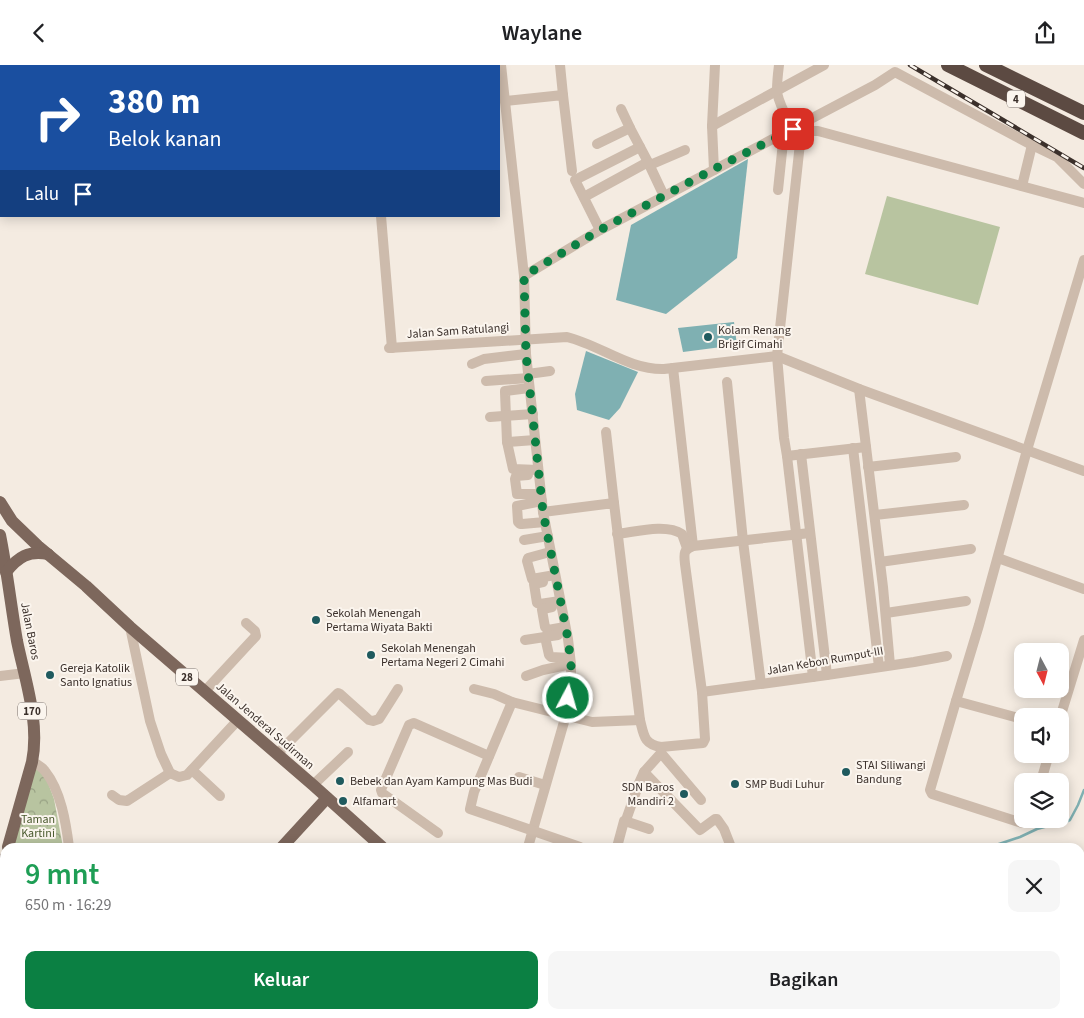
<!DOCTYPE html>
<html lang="id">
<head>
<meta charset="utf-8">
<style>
	body { margin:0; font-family:"Source Sans 3",sans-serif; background:#f6f6f6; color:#202124; height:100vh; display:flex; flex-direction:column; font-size:19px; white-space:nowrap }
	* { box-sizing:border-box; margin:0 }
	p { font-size:16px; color:#757577 }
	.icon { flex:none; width:28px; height:28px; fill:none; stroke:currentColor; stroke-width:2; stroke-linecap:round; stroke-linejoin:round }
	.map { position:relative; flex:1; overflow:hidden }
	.panel { position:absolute; left:0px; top:778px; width:1085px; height:176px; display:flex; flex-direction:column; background:#fff; border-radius:15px 15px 0 0; box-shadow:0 2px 12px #0003 }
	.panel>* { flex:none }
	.hud { position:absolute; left:0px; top:0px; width:500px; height:152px; box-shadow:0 2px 12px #0003; background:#1a4fa0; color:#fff; overflow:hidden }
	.needle { width:32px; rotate:173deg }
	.fabs { position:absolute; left:1014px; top:578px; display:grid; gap:10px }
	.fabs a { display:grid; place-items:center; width:55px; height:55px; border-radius:10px; background:#fff; box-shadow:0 2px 12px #0003; font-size:25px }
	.pin { position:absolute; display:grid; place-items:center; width:42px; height:42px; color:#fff; margin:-21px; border-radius:10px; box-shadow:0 2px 8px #0006 }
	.me { position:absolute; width:55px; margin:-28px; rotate:6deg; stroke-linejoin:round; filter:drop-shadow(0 0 4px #0008) }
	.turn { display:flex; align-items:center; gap:18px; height:105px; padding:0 25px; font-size:22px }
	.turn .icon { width:65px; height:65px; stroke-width:2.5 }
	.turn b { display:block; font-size:35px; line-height:42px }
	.then { display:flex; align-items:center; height:48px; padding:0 25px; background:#0003; gap:10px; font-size:19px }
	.round { display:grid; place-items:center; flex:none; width:52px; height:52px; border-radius:10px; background:#f6f6f6 }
	.head { display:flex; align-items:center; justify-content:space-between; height:85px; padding:0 25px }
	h1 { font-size:30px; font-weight:600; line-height:38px; color:#1e9e55 }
	.button { display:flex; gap:10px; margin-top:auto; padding:10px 25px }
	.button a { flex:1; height:58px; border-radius:10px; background:#0b8043; color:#fff; font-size:20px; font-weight:600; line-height:58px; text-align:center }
	.button a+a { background:#f6f6f6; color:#202124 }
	header { display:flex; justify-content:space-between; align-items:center; height:65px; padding:0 25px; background:#fff; font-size:22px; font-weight:600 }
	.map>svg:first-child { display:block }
	.grass { fill:#b8c4a0 }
	.park { fill:url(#park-crowns) }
	.water { fill:#7fb0b2 }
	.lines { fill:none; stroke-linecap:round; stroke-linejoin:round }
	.stream { stroke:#7fb0b2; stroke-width:2.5 }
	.minor { stroke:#cdbbac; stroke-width:10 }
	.major { stroke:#7d675c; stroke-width:12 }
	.highway { stroke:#5c4a42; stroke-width:14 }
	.rail-casing { stroke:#3b302b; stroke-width:4.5 }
	.rail { stroke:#fbf5ee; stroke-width:2.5; stroke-dasharray:8; stroke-linecap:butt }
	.route { stroke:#0b8043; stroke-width:9; stroke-dasharray:0 16.2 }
	.poi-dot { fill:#1f5a5e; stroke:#fbf5ee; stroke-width:2 }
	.labels { text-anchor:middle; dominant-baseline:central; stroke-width:4; stroke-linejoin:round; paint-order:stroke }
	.shield { fill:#fbf5ee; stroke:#756b66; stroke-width:1 }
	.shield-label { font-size:11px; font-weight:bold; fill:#3b302b }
	.poi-label { font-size:12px; fill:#3b302b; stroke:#fbf5ee; text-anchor:start }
	.street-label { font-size:12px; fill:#3b302b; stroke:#fbf5ee }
	.park-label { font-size:12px; fill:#4a5a2e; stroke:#fbf5ee }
</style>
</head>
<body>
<header><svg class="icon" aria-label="back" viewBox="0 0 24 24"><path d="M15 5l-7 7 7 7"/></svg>Waylane<svg class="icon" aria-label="share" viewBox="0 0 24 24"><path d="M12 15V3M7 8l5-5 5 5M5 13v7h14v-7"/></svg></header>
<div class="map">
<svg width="1084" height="953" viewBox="0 0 1084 953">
	<defs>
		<pattern id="park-crowns" width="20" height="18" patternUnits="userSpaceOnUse" patternTransform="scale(1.25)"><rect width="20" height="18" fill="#b8c4a0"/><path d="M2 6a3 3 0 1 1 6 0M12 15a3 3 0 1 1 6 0" fill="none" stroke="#97a083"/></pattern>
	</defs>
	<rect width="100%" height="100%" fill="#f4ebe1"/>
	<polygon class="grass" points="887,131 1000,162 978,240 865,209"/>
	<g class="park">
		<polygon points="35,701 47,715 54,734 63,782 12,782"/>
		<polygon points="5,805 5,904 0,899 0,823"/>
	</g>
	<g class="water">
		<polygon points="748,94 737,193 666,249 616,235 631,160"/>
		<polygon points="734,257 737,280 683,287 678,263"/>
		<polygon points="586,286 638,307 620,343 609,355 577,345 575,329"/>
	</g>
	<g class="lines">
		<g class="stream">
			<polyline points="980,782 985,781 996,780 1020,772 1037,764 1048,761 1059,760 1070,755 1078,740 1084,725"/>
			<polyline points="893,953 896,949"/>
		</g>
		<g class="minor">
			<polyline points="65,0 65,1"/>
			<polyline points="501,0 524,211 526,289 543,447 568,574 571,599 571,615 566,650 528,782"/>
			<polyline points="560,0 563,30"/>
			<path d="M779,0C778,8 777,16 777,25C777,34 790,63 798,68"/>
			<polyline points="93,1 101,0"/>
			<polyline points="0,28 1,28"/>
			<polyline points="505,36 563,30 572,106"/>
			<polyline points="621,44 630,63"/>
			<polyline points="712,61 824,0"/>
			<polyline points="597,79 630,63 648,97 664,131"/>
			<polyline points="650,100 685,85"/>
			<polyline points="714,105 712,61 715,0"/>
			<polyline points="0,118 1,118"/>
			<polyline points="1022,121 1032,80"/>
			<polyline points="778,125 784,68"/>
			<polyline points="584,132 648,97"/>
			<polyline points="381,151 392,283"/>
			<polyline points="600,165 575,115 640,82"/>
			<polyline points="524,211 600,165 714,105 875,20 895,7 1032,80 1057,92 1084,119"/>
			<path d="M389,283L567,272C600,280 629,305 664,304L777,291L859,324L1084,406"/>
			<polyline points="472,299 484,294 526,289"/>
			<polyline points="673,303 693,481"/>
			<polyline points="528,309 550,306"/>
			<polyline points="486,316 529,313"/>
			<polyline points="727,317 743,476 761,619"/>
			<polyline points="529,323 505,326 505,327 507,377 513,404 538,405"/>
			<polyline points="859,324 883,522 890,600"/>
			<polyline points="490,352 533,349"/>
			<polyline points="606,367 614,438"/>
			<polyline points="507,377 535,375"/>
			<polyline points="866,382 787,391 784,373 777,291 801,69 810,66 818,66 1084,138"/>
			<polyline points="853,383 879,602"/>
			<polyline points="801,389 827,610"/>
			<polyline points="787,391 813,612"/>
			<polyline points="868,402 956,392"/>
			<polyline points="528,410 516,411 515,414 517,429 541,429"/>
			<polyline points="542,436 517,441 518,457 520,459 522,459 545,457"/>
			<polyline points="875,450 964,440"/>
			<path d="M617,469C635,467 666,458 682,469L687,483"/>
			<polyline points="524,475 548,471"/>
			<polyline points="550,487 528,493 527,496 532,514 555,510"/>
			<polyline points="998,493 1084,524"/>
			<polyline points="880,497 971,484"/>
			<polyline points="543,517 534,519 537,538 540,539 560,536"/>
			<polyline points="552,542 543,544 542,545 545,562 548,565 565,562"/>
			<polyline points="886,548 966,536"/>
			<polyline points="130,562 150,656 161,689 170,708 179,712 187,710 238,655"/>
			<polyline points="545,572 549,590 551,592 570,593"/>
			<polyline points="525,575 558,570"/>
			<polyline points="0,611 25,608"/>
			<polyline points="526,611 543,605 571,599"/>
			<polyline points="474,624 494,629 512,637 592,657 640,655 614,438 543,447"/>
			<polyline points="205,626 256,571 255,566 246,558"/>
			<polyline points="702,627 827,610 914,597 947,591"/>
			<polyline points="956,636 930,725 932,729 1022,758 1027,757 1029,754"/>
			<polyline points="512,637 474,727 470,744 580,782"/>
			<polyline points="1060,653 1084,575"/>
			<polyline points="1022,654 956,636 979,560 1027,385 1084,195"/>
			<path d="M640,655C644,671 644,679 661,682V688L644,707L700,765L715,754H717L724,764L731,782"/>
			<path d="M661,682L703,678L705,674L702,627L685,499C684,489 683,485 693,481L810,468"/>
			<polyline points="661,688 701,735"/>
			<polyline points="277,689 338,628 340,629 369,655 373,656 379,654 398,624"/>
			<path d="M32,697C37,699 42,702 45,706C61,726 66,758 69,782"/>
			<polyline points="192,705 220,731"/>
			<polyline points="519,712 545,720"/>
			<polyline points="1041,716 1049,689"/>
			<polyline points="313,720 348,687"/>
			<polyline points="112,730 119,735 127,736 170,708"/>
			<polyline points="626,755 639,718 644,707"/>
			<polyline points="438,768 382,728 381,725 383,720 409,660 414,658 489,691"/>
			<polyline points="617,782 624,756 625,756 649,764"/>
			<polyline points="1080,883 1084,884"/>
			<polyline points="1080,916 1084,918"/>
			<polyline points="682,949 687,953"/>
			<polyline points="724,949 728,953"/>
			<polyline points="603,953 606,949"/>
			<polyline points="818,953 819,949"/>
			<polyline points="987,953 988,949"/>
		</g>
		<g class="major">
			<polyline points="0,437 12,456 38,481 86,521 130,562 313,720 382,782"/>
			<path d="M0,470C7,505 11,541 17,576C25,615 40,657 32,697L8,782"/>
			<path d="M6,507C18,492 29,485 48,489"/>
			<polyline points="282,782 327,733"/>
			<polyline points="0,811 5,793"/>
			<polyline points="0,902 5,907"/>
			<polyline points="50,949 54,953"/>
			<polyline points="565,949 569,953"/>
			<polyline points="128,953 132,949"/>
		</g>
		<g class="highway">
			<polyline points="948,0 1084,68"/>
			<polyline points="986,0 1084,48"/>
		</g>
		<g class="rail-casing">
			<polyline id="rail" points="910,0 1084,103"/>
		</g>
		<use href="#rail" class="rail"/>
	</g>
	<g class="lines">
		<polyline class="route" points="568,633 571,615 571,599 568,574 543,447 526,289 524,211 600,165 714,104 793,64"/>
	</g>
	<g class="poi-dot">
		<circle cx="708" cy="272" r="5"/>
		<circle cx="316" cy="555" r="5"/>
		<circle cx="371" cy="590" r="5"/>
		<circle cx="50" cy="610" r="5"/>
		<circle cx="846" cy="707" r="5"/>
		<circle cx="340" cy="716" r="5"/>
		<circle cx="735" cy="719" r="5"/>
		<circle cx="684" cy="729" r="5"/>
		<circle cx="343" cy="736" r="5"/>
	</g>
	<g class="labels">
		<g class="shield">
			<rect x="1007" y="25.5" width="18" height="17" rx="4"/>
			<rect x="176" y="603.5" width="22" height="17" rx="4"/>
			<rect x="18" y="637.5" width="28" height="17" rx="4"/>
		</g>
		<g class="shield-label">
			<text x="1016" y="34">4</text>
			<text x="187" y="612">28</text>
			<text x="32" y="646">170</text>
		</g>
		<g class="poi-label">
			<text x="718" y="265">Kolam Renang<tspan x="718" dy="14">Brigif Cimahi</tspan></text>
			<text x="326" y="548">Sekolah Menengah<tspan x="326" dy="14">Pertama Wiyata Bakti</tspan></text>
			<text x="381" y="583">Sekolah Menengah<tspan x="381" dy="14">Pertama Negeri 2 Cimahi</tspan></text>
			<text x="60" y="603">Gereja Katolik<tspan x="60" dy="14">Santo Ignatius</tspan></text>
			<text x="856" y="700">STAI Siliwangi<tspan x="856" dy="14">Bandung</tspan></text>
			<text x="350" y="716">Bebek dan Ayam Kampung Mas Budi</text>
			<text x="745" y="719">SMP Budi Luhur</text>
			<text x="674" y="722" text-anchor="end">SDN Baros<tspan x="674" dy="14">Mandiri 2</tspan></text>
			<text x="353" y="736">Alfamart</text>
		</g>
		<g class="street-label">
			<text transform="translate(458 266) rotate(-4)">Jalan Sam Ratulangi</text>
			<text transform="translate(30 566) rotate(79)">Jalan Baros</text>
			<text transform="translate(825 596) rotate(-10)">Jalan Kebon Rumput-III</text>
			<text transform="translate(265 661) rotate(41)">Jalan Jenderal Sudirman</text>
		</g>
		<g class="park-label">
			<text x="38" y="754">Taman<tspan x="38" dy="14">Kartini</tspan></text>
		</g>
	</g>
</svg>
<div class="fabs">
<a><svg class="needle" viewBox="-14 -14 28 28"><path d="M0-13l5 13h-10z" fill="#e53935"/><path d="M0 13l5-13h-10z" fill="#757577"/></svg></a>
<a><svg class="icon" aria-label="sound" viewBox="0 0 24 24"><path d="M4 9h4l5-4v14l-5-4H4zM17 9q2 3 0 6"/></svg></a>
<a><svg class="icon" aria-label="layers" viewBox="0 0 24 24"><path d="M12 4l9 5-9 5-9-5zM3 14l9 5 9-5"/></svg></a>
</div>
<div class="pin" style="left:793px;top:64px;background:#d93025"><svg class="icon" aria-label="arrive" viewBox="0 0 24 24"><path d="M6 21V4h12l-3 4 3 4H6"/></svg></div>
<svg class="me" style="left:568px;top:633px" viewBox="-20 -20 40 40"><circle r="17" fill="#0b8043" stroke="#fff" stroke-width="3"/><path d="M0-11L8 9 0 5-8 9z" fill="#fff"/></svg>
<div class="hud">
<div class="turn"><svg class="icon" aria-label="right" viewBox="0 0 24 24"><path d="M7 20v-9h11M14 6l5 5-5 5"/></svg><div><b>380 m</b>Belok kanan</div></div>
<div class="then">Lalu<svg class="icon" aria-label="arrive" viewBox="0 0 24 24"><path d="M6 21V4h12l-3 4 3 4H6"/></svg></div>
</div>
<section class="panel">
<div class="head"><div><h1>9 mnt</h1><p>650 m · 16:29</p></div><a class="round"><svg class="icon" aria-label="close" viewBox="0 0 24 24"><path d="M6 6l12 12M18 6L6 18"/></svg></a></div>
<div class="button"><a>Keluar</a><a>Bagikan</a></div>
</section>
</div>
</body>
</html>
